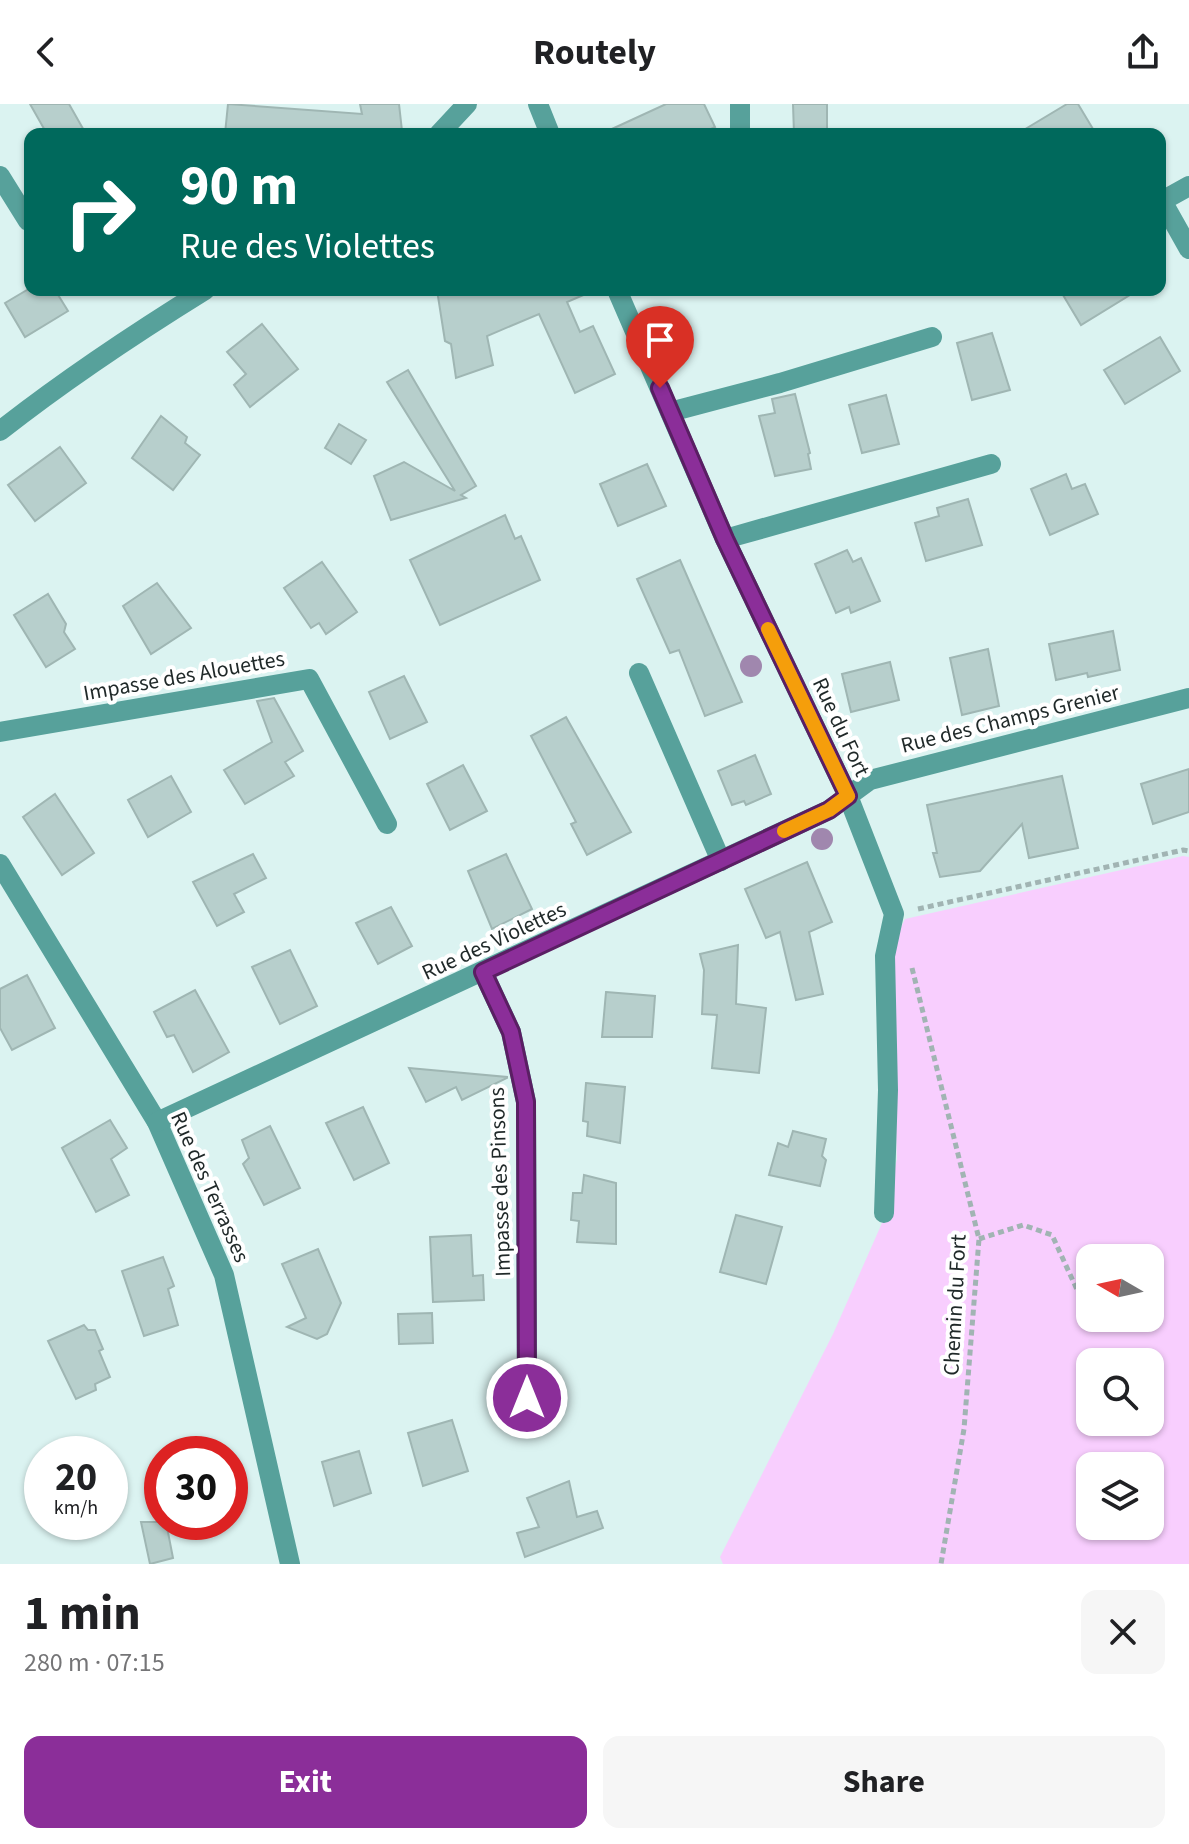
<!DOCTYPE html>
<html lang="en">
<head>
<meta charset="utf-8">
<style>
	body { margin:0; font-family:"Source Sans 3",sans-serif; background:#f6f6f6; color:#202124; height:100vh; display:flex; flex-direction:column; font-size:30px; white-space:nowrap }
	* { box-sizing:border-box; margin:0 }
	p { font-size:26px; color:#757577 }
	.icon { flex:none; width:44px; height:44px; fill:none; stroke:currentColor; stroke-width:2; stroke-linecap:round; stroke-linejoin:round }
	.map { position:relative; height:1460px; overflow:hidden }
	.details { display:flex; flex-direction:column; background:#fff; flex:1 }
	.details>* { flex:none }
	.banner { position:absolute; left:24px; top:24px; width:1142px; height:168px; border-radius:16px; box-shadow:0 2px 6px #0004; background:#00695c; color:#fff; overflow:hidden }
	.needle { width:52px; rotate:279deg }
	.controls { position:absolute; left:1076px; top:1140px; display:grid; gap:16px }
	.controls a { display:grid; place-items:center; width:88px; height:88px; border-radius:16px; background:#fff; box-shadow:0 2px 6px #0004; font-size:40px }
	.speed { position:absolute; left:24px; top:1332px; display:flex; gap:16px; font-size:40px; font-weight:700; text-align:center }
	.speed>* { display:grid; place-content:center; width:104px; height:104px; border-radius:50%; background:#fff; box-shadow:0 2px 6px #0004; line-height:1 }
	.speed small { font-size:20px; font-weight:400 }
	.speed .limit { border:12px solid #d22; background:#fff; color:#111 }
	.pin { position:absolute; display:grid; place-items:center; width:68px; height:68px; color:#fff; margin:-82px -34px; border-radius:50% 50% 50% 0; rotate:-45deg; box-shadow:0 0 8px #0007 }
	.pin .icon { rotate:45deg }
	.me { position:absolute; width:88px; margin:-44px; rotate:0deg; stroke-linejoin:round; filter:drop-shadow(0 0 6px #0008) }
	.turn { display:flex; align-items:center; gap:28px; height:168px; padding:0 24px; font-size:36px }
	.turn .icon { width:104px; height:104px; stroke-width:2.5 }
	.turn b { display:block; font-size:56px; line-height:68px }
	.round { display:grid; place-items:center; flex:none; width:84px; height:84px; border-radius:16px; background:#f6f6f6 }
	.head { display:flex; align-items:center; justify-content:space-between; height:136px; padding:0 24px }
	h1 { font-size:48px; font-weight:700; line-height:60px }
	.button { display:flex; gap:16px; margin-top:auto; padding:16px 24px }
	.button a { flex:1; height:92px; border-radius:16px; background:#8b2e99; color:#fff; font-size:32px; font-weight:700; line-height:92px; text-align:center }
	.button a+a { background:#f6f6f6; color:#202124 }
	header { display:flex; justify-content:space-between; align-items:center; height:104px; padding:0 24px; background:#fff; font-size:36px; font-weight:700 }
	.map>svg:first-child { display:block }
	.green { fill:#f8cefe; fill-rule:evenodd }
	.building { fill:#b7cfcc; stroke:#9fb6b3; stroke-width:2 }
	.lines { fill:none; stroke-linecap:round; stroke-linejoin:round }
	.path { stroke:#a1b4b3; stroke-width:5; stroke-dasharray:6 4; stroke-linecap:butt }
	.minor { stroke:#57a19b; stroke-width:20 }
	.tree { fill:#a087ae }
	.route-casing { stroke:#5a1e63; stroke-width:20 }
	.route { stroke:#8b2e99; stroke-width:14 }
	.slow { stroke:#f59e0b; stroke-width:14 }
	.labels { text-anchor:middle; dominant-baseline:central; stroke-width:8; stroke-linejoin:round; paint-order:stroke }
	.street-label { font-size:22px; fill:#1f2828; stroke:#fff }
</style>
</head>
<body>
<header><svg class="icon" aria-label="back" viewBox="0 0 24 24"><path d="M15 5l-7 7 7 7"/></svg>Routely<svg class="icon" aria-label="share" viewBox="0 0 24 24"><path d="M12 15V3M7 8l5-5 5 5M5 13v7h14v-7"/></svg></header>
<div class="map">
<svg width="1189" height="1460" viewBox="0 0 1189 1460">
	<rect width="100%" height="100%" fill="#dbf3f1"/>
	<path class="green" d="M1183,752L1189,753V1460H723L720,1453L833,1230L882,1119L897,1055L890,846L905,815ZM1090,1154H1150V1214H1090ZM1090,1258H1150V1318H1090ZM1090,1362H1150V1422H1090Z"/>
	<g class="building">
		<polygon points="30,0 69,0 86,30 47,30"/>
		<polygon points="228,0 362,10 360,0 399,0 402,27 384,30 225,30"/>
		<polygon points="666,0 704,0 715,23 701,30 601,30"/>
		<polygon points="793,0 827,0 827,30 794,30"/>
		<polygon points="1067,0 1078,0 1096,30 1017,30"/>
		<polygon points="27,186 55,186 68,207 25,233 5,199"/>
		<polygon points="437,186 595,186 567,198 580,228 593,222 615,270 575,289 539,210 487,232 493,261 456,274 451,240 445,237"/>
		<polygon points="1060,186 1138,186 1081,221"/>
		<polygon points="262,220 298,265 250,303 234,281 246,270 227,248"/>
		<polygon points="992,229 1010,286 972,296 957,239"/>
		<polygon points="1160,233 1180,267 1125,300 1104,266"/>
		<polygon points="408,266 476,382 461,391 466,394 391,416 374,372 404,358 455,387 387,278"/>
		<polygon points="795,290 810,349 808,350 811,365 775,372 759,312 775,309 772,295"/>
		<polygon points="886,291 899,340 862,349 849,301"/>
		<polygon points="161,312 187,333 185,339 200,351 173,386 132,354"/>
		<polygon points="339,320 366,336 351,360 325,344"/>
		<polygon points="60,343 86,379 35,417 8,381"/>
		<polygon points="647,360 666,402 618,422 600,380"/>
		<polygon points="1066,370 1072,385 1085,380 1098,410 1050,431 1031,385"/>
		<polygon points="968,395 982,441 926,457 915,419 939,412 937,404"/>
		<polygon points="505,411 515,435 521,432 540,476 440,521 410,456"/>
		<polygon points="847,446 853,458 861,454 880,497 851,509 849,503 836,509 815,460"/>
		<polygon points="680,456 742,598 705,612 679,546 670,549 637,475"/>
		<polygon points="322,458 357,508 326,530 319,519 311,524 284,484"/>
		<polygon points="157,479 191,524 151,550 123,502"/>
		<polygon points="48,490 66,520 64,528 75,545 46,563 14,511"/>
		<polygon points="1113,527 1120,566 1088,573 1087,569 1056,576 1049,540"/>
		<polygon points="988,545 999,602 962,611 950,554"/>
		<polygon points="890,558 899,596 851,608 842,570"/>
		<polygon points="404,572 427,618 390,635 369,588"/>
		<polygon points="274,594 303,647 285,658 294,672 245,700 224,666 272,638 257,597"/>
		<polygon points="566,613 631,728 587,751 571,720 576,718 531,632"/>
		<polygon points="755,651 771,690 746,701 744,697 732,701 718,667"/>
		<polygon points="463,661 487,707 450,726 427,680"/>
		<polygon points="1189,665 1189,708 1153,720 1141,680"/>
		<polygon points="171,672 191,708 148,733 128,696"/>
		<polygon points="1062,672 1078,744 1029,754 1022,720 980,767 940,773 933,749 937,749 927,701"/>
		<polygon points="55,690 94,749 62,771 23,713"/>
		<polygon points="253,750 266,774 234,790 244,808 217,822 193,778"/>
		<polygon points="506,750 532,805 492,825 468,767"/>
		<polygon points="807,758 832,818 809,828 823,890 796,896 780,828 766,834 745,785"/>
		<polygon points="391,803 412,842 378,860 356,819"/>
		<polygon points="738,841 736,900 766,904 759,969 712,964 717,911 702,910 704,866 700,850"/>
		<polygon points="290,846 317,902 280,920 252,863"/>
		<polygon points="27,871 55,924 12,946 0,924 0,885"/>
		<polygon points="195,886 229,948 193,968 174,931 167,933 154,908"/>
		<polygon points="606,888 655,892 652,933 602,933"/>
		<polygon points="409,964 507,973 507,974 462,996 456,983 426,998"/>
		<polygon points="586,979 625,983 620,1039 587,1032 588,1018 583,1017"/>
		<polygon points="363,1003 389,1059 354,1076 326,1019"/>
		<polygon points="110,1016 127,1044 111,1055 129,1091 96,1108 62,1044"/>
		<polygon points="270,1022 300,1084 264,1101 243,1060 249,1054 242,1036"/>
		<polygon points="793,1027 826,1035 822,1052 826,1056 820,1082 769,1071 778,1039 788,1043"/>
		<polygon points="584,1071 616,1079 616,1140 577,1138 579,1117 571,1116 573,1089 582,1089"/>
		<polygon points="736,1111 782,1123 766,1180 720,1168"/>
		<polygon points="471,1131 473,1172 483,1171 484,1196 433,1198 430,1133"/>
		<polygon points="318,1145 341,1199 327,1230 317,1235 287,1223 306,1214 282,1160"/>
		<polygon points="163,1153 174,1182 168,1185 178,1221 144,1232 122,1167"/>
		<polygon points="432,1209 433,1239 399,1240 398,1210"/>
		<polygon points="84,1221 88,1226 95,1226 103,1245 99,1247 110,1273 95,1280 96,1286 76,1295 48,1237"/>
		<polygon points="452,1316 468,1367 423,1382 408,1329"/>
		<polygon points="359,1347 371,1389 334,1402 322,1358"/>
		<polygon points="569,1377 577,1413 597,1407 603,1424 525,1453 517,1429 539,1423 527,1394"/>
		<polygon points="141,1418 166,1418 173,1454 150,1460"/>
	</g>
	<g class="lines">
		<g class="path">
			<polyline points="918,805 1183,746 1189,747"/>
			<polyline points="912,864 979,1135 964,1325 941,1460"/>
			<polyline points="979,1135 1023,1121 1052,1131 1090,1214"/>
			<polyline points="1090,1214 1095,1224"/>
		</g>
		<g class="minor">
			<polyline points="538,0 550,30"/>
			<polyline points="439,30 467,0"/>
			<polyline points="740,30 740,0"/>
			<polyline points="0,72 28,117"/>
			<polyline points="1189,82 1162,97 1189,145"/>
			<polyline points="617,186 725,435 848,692 894,810 885,852 888,986 884,1109"/>
			<polyline points="670,308 780,279 932,233"/>
			<path d="M0,327C66,275 134,230 205,186"/>
			<polyline points="725,435 991,360"/>
			<polyline points="639,569 721,757"/>
			<polyline points="0,628 309,575 387,720"/>
			<polyline points="0,760 157,1018 224,1171 290,1460"/>
			<polyline points="483,868 511,928 526,998 527,1294"/>
			<polyline points="157,1018 829,706 870,676 1189,594"/>
		</g>
	</g>
	<g class="tree">
		<circle cx="751" cy="562" r="11"/>
		<circle cx="822" cy="735" r="11"/>
	</g>
	<g class="lines">
		<g class="route-casing">
			<polyline id="route" points="527,1294 526,998 511,928 483,868 829,706 848,692 725,435 660,284"/>
		</g>
		<use href="#route" class="route"/>
		<polyline class="slow" points="768,525 848,692 829,706 784,727"/>
	</g>
	<g class="labels">
		<g class="street-label">
			<text transform="translate(184 572) rotate(-10)">Impasse des Alouettes</text>
			<text transform="translate(1010 615) rotate(-14)">Rue des Champs Grenier</text>
			<text transform="translate(841 623) rotate(65)">Rue du Fort</text>
			<text transform="translate(494 837) rotate(-25)">Rue des Violettes</text>
			<text transform="translate(500 1078) rotate(-92)">Impasse des Pinsons</text>
			<text transform="translate(210 1083) rotate(66)">Rue des Terrasses</text>
			<text transform="translate(955 1201) rotate(-87)">Chemin du Fort</text>
		</g>
	</g>
</svg>
<div class="controls">
<a><svg class="needle" viewBox="-14 -14 28 28"><path d="M0-13l5 13h-10z" fill="#e53935"/><path d="M0 13l5-13h-10z" fill="#757577"/></svg></a>
<a><svg class="icon" aria-label="search" viewBox="0 0 24 24"><circle cx="10" cy="10" r="6"/><path d="M15 15l6 6"/></svg></a>
<a><svg class="icon" aria-label="layers" viewBox="0 0 24 24"><path d="M12 4l9 5-9 5-9-5zM3 14l9 5 9-5"/></svg></a>
</div>
<div class="speed"><div>20<small>km/h</small></div><div class="limit">30</div></div>
<div class="pin" style="left:660px;top:284px;background:#d93025"><svg class="icon" aria-label="arrive" viewBox="0 0 24 24"><path d="M6 21V4h12l-3 4 3 4H6"/></svg></div>
<svg class="me" style="left:527px;top:1294px" viewBox="-20 -20 40 40"><circle r="17" fill="#8b2e99" stroke="#fff" stroke-width="3"/><path d="M0-11L8 9 0 5-8 9z" fill="#fff"/></svg>
<div class="banner">
<div class="turn"><svg class="icon" aria-label="right" viewBox="0 0 24 24"><path d="M7 20v-9h11M14 6l5 5-5 5"/></svg><div><b>90 m</b>Rue des Violettes</div></div>
</div>
</div>
<section class="details">
<div class="head"><div><h1>1 min</h1><p>280 m · 07:15</p></div><a class="round"><svg class="icon" aria-label="close" viewBox="0 0 24 24"><path d="M6 6l12 12M18 6L6 18"/></svg></a></div>
<div class="button"><a>Exit</a><a>Share</a></div>
</section>
</body>
</html>
